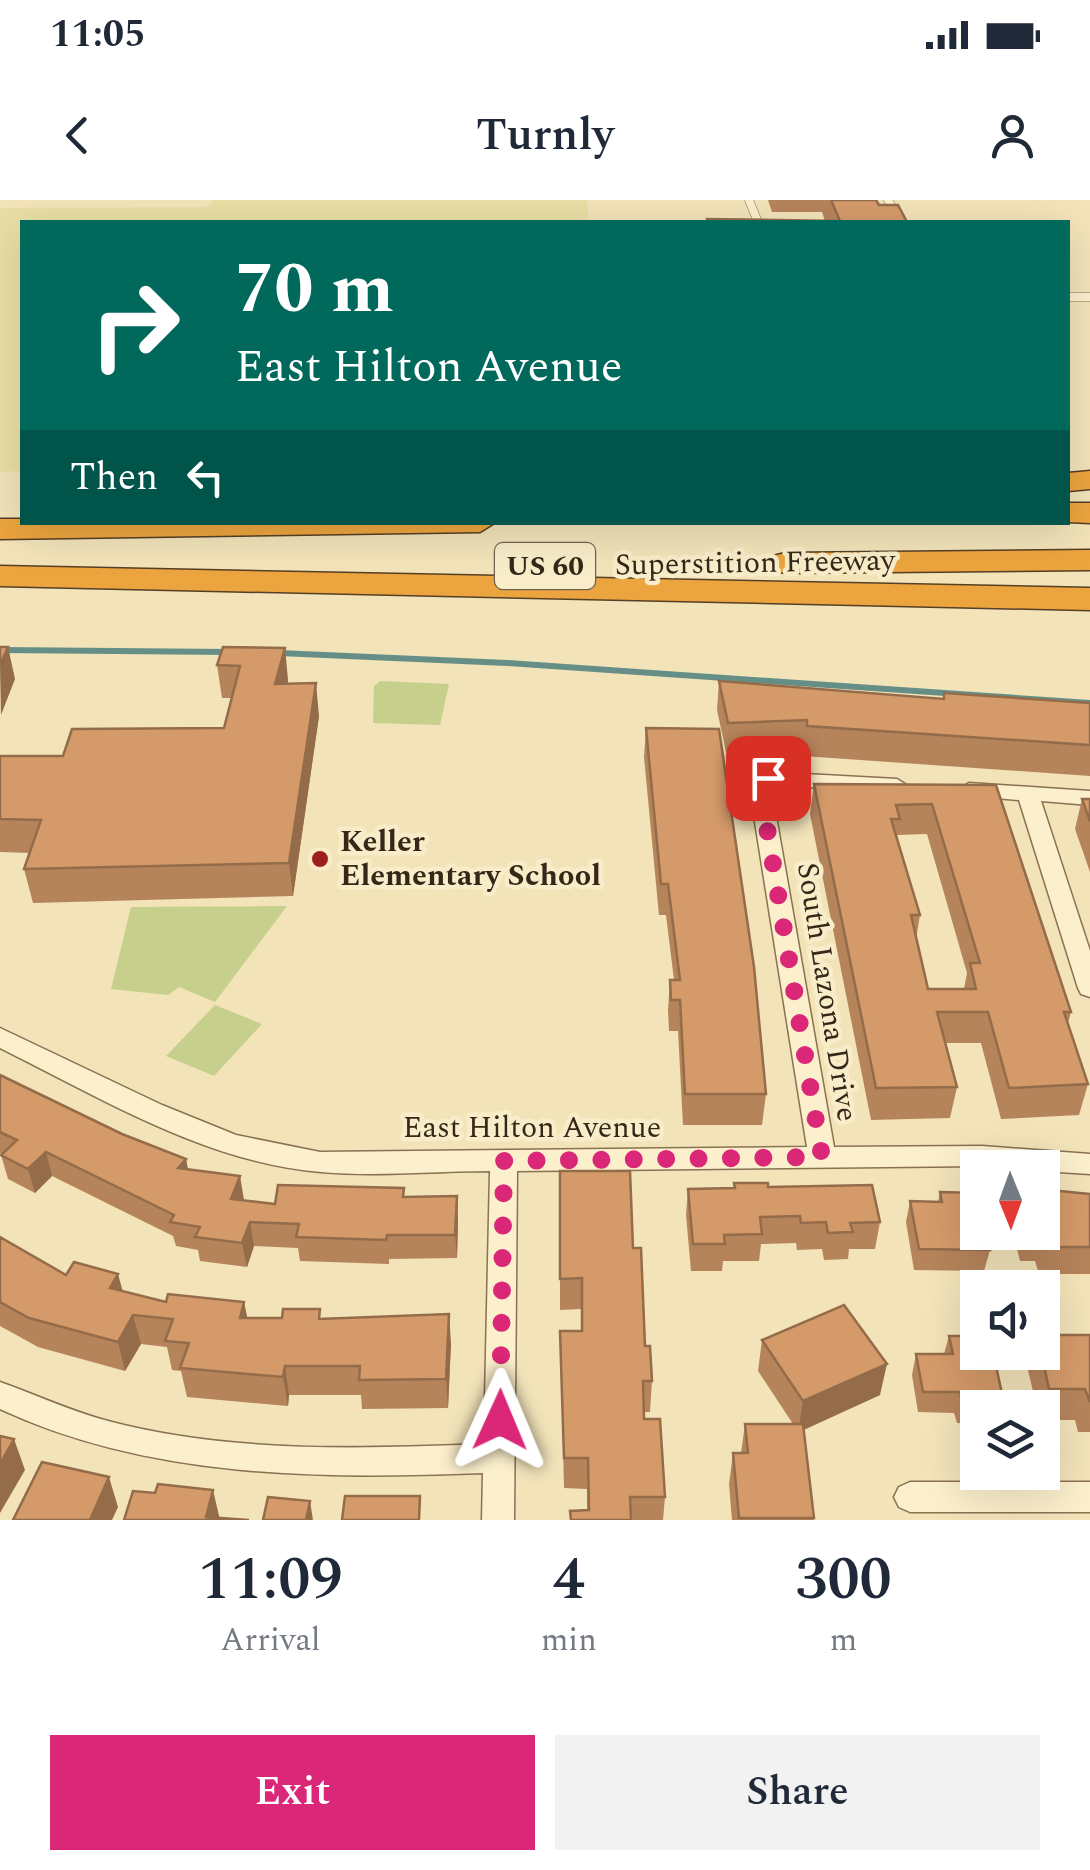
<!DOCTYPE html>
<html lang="en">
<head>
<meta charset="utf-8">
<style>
	body { margin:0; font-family:Spectral,serif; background:#f2f2f3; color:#1f2937; height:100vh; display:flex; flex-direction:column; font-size:38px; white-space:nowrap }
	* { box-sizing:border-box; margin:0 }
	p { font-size:32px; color:#747a83 }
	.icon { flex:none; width:55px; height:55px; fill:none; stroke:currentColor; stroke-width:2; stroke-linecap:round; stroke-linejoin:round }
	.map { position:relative; height:1320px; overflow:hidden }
	.side { display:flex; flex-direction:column; background:#fff; flex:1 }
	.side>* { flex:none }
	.banner { position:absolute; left:20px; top:20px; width:1050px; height:305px; border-radius:0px; box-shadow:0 10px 40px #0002; background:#00695c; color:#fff; overflow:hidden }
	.needle { width:65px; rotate:179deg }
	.fabs { position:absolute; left:960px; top:950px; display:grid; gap:20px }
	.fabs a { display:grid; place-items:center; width:100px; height:100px; border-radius:0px; background:#fff; box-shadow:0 10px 40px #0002; font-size:50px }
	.pin { position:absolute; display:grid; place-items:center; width:85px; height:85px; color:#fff; margin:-42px; border-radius:20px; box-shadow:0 5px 15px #0006 }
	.me { position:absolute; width:110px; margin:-55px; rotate:1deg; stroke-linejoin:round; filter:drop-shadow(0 0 8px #0008) }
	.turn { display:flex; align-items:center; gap:35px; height:210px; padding:0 50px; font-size:45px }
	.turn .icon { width:130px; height:130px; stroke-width:2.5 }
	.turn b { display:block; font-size:70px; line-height:85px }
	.then { display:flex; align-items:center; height:95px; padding:0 50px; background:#0003; gap:20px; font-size:38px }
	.eta { display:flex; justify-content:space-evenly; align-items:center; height:170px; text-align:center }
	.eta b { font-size:60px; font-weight:600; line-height:70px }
	.primary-button { display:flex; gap:20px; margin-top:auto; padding:20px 50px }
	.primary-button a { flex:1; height:115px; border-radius:0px; background:#db2777; color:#fff; font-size:40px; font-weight:600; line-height:115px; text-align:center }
	.primary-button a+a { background:#f2f2f3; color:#1f2937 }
	.status { display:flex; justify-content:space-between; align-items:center; height:70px; padding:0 50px; background:#fff; direction:ltr }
	.status svg { height:28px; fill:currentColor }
	header { display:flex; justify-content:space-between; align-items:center; height:130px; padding:0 50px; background:#fff; font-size:45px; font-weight:600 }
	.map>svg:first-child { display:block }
	.farmland { fill:#e8dfa5 }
	.green { fill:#c6d08c }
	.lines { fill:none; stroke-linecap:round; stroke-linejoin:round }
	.stream { stroke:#658f86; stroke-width:6 }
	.lane-casing { stroke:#897152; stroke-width:9 }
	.street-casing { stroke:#897152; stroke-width:3 }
	.highway-casing { stroke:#563f27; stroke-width:3 }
	.lane { stroke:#fcefcc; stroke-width:8 }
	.street { fill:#fcefcc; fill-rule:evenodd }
	.highway { fill:#eca53e; fill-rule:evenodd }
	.wall { fill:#b6845b; fill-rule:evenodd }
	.shaded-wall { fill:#946c4a }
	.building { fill:#d49a6a; stroke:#946c4a; stroke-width:2.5; fill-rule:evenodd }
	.route { stroke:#db2777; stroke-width:18; stroke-dasharray:0 32.4 }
	.poi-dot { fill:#9e201d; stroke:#f9ecc9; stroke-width:4 }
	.labels { text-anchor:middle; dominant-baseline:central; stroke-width:9; stroke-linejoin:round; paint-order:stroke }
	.shield { fill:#f9ecc9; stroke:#70634e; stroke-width:2.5 }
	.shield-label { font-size:28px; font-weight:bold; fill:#362819 }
	.street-label { font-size:30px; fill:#362819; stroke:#f9ecc9 }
	.poi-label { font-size:30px; font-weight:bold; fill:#362819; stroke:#f9ecc9; text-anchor:start }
</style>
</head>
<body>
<div class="status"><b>11:05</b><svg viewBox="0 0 49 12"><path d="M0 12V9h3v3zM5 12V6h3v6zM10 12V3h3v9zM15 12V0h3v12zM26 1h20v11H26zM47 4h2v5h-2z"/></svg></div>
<header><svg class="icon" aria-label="back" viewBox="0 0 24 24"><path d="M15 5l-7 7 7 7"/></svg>Turnly<svg class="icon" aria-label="person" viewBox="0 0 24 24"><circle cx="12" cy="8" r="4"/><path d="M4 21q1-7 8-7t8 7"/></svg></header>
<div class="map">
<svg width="1090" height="1320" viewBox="0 0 1090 1320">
	<rect width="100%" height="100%" fill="#f2e3b9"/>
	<polygon class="farmland" points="214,0 587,0 589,22 22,22 22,271 0,272 0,8 207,7"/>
	<g class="green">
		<polygon points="380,481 449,484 440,525 373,523 374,486"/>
		<polygon points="287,706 215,802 179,787 168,795 111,789 131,707"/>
		<polygon points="215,805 262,824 214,876 166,856"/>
	</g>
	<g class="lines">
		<g class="stream">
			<polyline points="0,450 230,452"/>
			<polyline points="279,453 507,463 1090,503"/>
		</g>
		<g class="lane-casing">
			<g id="lane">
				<polyline points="749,0 758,22"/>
				<polyline points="888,0 901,22"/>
				<polyline points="1068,97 1090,97"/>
			</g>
		</g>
		<g class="street-casing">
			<g id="street">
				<path d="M768,572L897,579L908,586L897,593L778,585L776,616L834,947L982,946L1090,954V974L1042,971V968L982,966L517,971L514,1320H482L483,1273C320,1279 151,1279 0,1209V1182C37,1195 70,1211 108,1221C228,1253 360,1249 484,1244L490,971C435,971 376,977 321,972C207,963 101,898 0,848V828L162,905L236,935L320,952L807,947L754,616L757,578Z"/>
				<polygon points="969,583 1090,591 1090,605 1041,601 1090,751 1090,797 1081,794 1078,788 1019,600 961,595 958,590"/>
				<polygon points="910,1282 1090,1282 1090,1312 910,1312 899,1307 894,1297 899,1287"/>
			</g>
		</g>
		<g class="highway-casing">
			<g id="highway">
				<polygon points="1090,271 1090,289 1068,291 1068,273"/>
				<polygon points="1068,303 1090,303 1090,323 1067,322"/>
				<polygon points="0,319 22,319 22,322 496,322 480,332 0,339"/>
				<polygon points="1090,350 1090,370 785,373 773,370 768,363 773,356 785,353"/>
				<polygon points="0,366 1090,388 1090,410 0,386"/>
			</g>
		</g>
		<use href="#lane" class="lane"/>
		<use href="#street" class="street"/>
		<use href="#highway" class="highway"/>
	</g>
	<g class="wall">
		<polygon points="768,0 876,0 879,5 907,22 707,22 707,19 825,21 822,12 772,12"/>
		<polygon points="223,447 288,480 288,484 319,516 293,696 33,703 24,669 30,653 0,652 0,556 63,556 224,528 232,498 222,498 217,465"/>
		<polygon points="719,481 943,499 944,493 1090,503 1090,576 803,556 803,550 726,552 717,510"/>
		<polygon points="646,528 766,894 762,925 683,925 678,831 669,831 668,810 670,780 674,780 666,715 659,715 644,557"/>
		<path d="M814,584L996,585L1071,812L1068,823L1088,884L1079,915L1001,919L981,843H945L957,887L950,918L871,920L810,614ZM927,634L967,773L964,789H928L916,739L920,715L897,635Z"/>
		<polygon points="1082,599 1090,599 1090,672 1075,629"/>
		<polygon points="0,875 122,934 186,959 188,969 244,1000 275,1004 404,988 404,997 457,996 458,1020 457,1058 389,1059 389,1064 300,1061 298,1048 254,1046 247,1067 200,1061 198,1050 176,1046 173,1036 52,976 35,993 8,979 1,955 2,954 0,953"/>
		<polygon points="560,971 633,1048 645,1146 652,1181 650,1212 644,1212 644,1219 665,1297 663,1320 570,1320 587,1310 587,1289 564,1288 560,1131 581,1131 581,1109 560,1110"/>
		<polygon points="734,983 768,987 880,1022 875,1049 849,1049 848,1059 824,1060 822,1049 797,1050 796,1043 761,1044 759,1061 723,1061 722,1071 691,1071 686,1015 688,989 733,988"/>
		<polygon points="1050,990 1090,994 1090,1074 1039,1074 1035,1061 1020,1061 1013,1032 1042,1032 1046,1005"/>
		<polygon points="940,992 990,1050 984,1071 914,1070 906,1022 910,1001 938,1002"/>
		<polygon points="0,1037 66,1075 166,1102 244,1102 247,1118 321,1119 451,1143 448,1208 362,1209 361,1195 289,1195 288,1206 187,1197 181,1171 172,1170 167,1147 141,1144 125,1171 38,1147 0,1126"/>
		<polygon points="1090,1135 1090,1232 1078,1232 1075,1220 1042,1220 1042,1208 1037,1208 1027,1166 1031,1152 1042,1152"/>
		<polygon points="949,1136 1004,1203 1002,1208 978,1208 978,1224 957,1223 954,1213 918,1212 912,1175 916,1154 944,1154"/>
		<polygon points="762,1140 880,1195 804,1230 814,1320 732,1320 729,1284 733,1253 741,1253 745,1224 793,1224 758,1171"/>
	</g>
	<g class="shaded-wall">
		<polygon points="8,447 15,479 1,515 0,465"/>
		<polygon points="285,448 288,480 279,516 275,484"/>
		<polygon points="316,483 319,516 293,696 289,663"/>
		<polygon points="46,952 52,976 35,993 28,969"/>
		<polygon points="186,959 190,983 178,968"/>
		<polygon points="240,976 244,1000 231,999"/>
		<polygon points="457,996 458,1020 457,1058 455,1035"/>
		<polygon points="250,1022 254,1046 247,1067 242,1043"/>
		<polygon points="118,1074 126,1103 110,1088"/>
		<polygon points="244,1102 250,1131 240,1118"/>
		<polygon points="449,1114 451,1143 448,1208 446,1179"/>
		<polygon points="133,1115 141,1144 125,1171 118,1142"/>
		<polygon points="887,1164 880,1195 798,1232 803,1201"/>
		<polygon points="285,1166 289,1195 288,1206 283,1177"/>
		<polygon points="14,1239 25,1270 0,1313 0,1264"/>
		<polygon points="109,1277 118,1307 112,1320 90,1320"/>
		<polygon points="213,1290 220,1320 206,1317"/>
		<polygon points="310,1301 313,1320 306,1320"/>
	</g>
	<g class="building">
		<polygon points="831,0 876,0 879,5 898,5 907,22 708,22 707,19 840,21"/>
		<polygon points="0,447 8,447 0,465"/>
		<polygon points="223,447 285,448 275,484 316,483 289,663 24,669 41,620 0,619 0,556 63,556 72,529 224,528 240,466 217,465"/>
		<polygon points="719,481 944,499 944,493 1090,503 1090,545 807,526 807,520 728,523"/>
		<polygon points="646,528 719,529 754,767 766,894 685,894 680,800 671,800 670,780 680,780 668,684 661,684"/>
		<path d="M814,584L996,585L1071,812H1064L1088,884L1009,888L988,812H937L957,887L876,888ZM932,604L980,763H970L976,789H928L911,715H920L891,619H900L896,605Z"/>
		<polygon points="1082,599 1090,599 1090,621"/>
		<polygon points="0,875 122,934 186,959 178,968 240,976 231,999 275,1004 278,985 404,988 403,997 457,996 455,1035 387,1035 386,1040 296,1037 299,1024 250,1022 242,1043 195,1037 200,1027 170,1022 174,1015 46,952 28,969 1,955 17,940 0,932"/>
		<polygon points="560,971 630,971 633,1048 641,1048 645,1146 650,1146 652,1181 643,1181 644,1219 660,1219 665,1297 630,1297 631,1320 571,1320 570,1311 589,1310 588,1258 564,1258 560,1131 582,1131 582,1078 560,1079"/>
		<polygon points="734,983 768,983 768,987 872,985 880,1022 850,1023 853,1032 828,1033 826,1022 801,1023 800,1016 760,1017 762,1034 724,1035 725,1044 693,1044 688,989 735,988"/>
		<polygon points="1050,990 1090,994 1090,1047 1046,1047 1043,1034 1027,1035 1027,1032 1042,1032 1042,1005 1054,1005"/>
		<polygon points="940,992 977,993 978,1032 986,1032 990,1050 919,1049 910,1001 942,1002"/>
		<polygon points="0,1037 66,1075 74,1062 118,1074 110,1088 166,1102 168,1094 244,1102 240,1118 282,1118 283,1109 320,1109 319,1119 449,1114 446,1179 359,1180 360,1166 285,1166 283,1177 180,1168 189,1143 165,1141 173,1119 133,1115 118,1142 29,1118 0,1102"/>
		<polygon points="844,1105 887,1164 803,1201 762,1140"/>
		<polygon points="1042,1135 1090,1135 1090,1202 1085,1189 1049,1189 1041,1152 1042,1152"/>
		<polygon points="949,1136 978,1136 978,1152 993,1152 1004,1203 962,1203 960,1192 923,1192 916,1154 953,1154"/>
		<polygon points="745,1224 803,1224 814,1318 739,1318 733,1253 748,1253"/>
		<polygon points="0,1236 14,1239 0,1264"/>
		<polygon points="42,1262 109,1277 90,1320 13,1320"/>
		<polygon points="158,1284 213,1290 206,1317 249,1320 124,1320 133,1291 155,1293"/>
		<polygon points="345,1296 420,1296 419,1320 342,1320"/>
		<polygon points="268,1297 310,1301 306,1320 263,1320"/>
	</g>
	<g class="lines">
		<polyline class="route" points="500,1220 504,961 822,957 765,616 768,578"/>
	</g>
	<circle class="poi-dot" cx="320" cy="659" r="10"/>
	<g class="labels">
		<rect class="shield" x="495" y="343" width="100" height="46" rx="8"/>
		<g class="shield-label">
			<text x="545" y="366">US 60</text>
		</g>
		<g class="street-label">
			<text transform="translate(755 363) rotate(-1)">Superstition Freeway</text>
			<text transform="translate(827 792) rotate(81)">South Lazona Drive</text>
			<text x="532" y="928">East Hilton Avenue</text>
		</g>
		<g class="poi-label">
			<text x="340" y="642">Keller<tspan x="340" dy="34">Elementary School</tspan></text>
		</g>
	</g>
</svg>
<div class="fabs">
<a><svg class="needle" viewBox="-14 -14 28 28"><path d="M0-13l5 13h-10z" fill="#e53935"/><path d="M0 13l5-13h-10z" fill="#747a83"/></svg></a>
<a><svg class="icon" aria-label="sound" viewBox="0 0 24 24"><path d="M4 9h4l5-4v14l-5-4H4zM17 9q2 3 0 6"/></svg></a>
<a><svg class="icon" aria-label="layers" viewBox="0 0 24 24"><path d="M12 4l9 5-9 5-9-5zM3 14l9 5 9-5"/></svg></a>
</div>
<div class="pin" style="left:768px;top:578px;background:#d93025"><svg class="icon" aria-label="arrive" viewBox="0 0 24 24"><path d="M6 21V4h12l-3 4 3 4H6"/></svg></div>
<svg class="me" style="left:500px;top:1220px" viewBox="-20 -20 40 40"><path d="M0-17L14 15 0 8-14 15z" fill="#db2777" stroke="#fff" stroke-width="4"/></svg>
<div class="banner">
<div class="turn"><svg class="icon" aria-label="right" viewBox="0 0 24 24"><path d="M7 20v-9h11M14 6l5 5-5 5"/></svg><div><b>70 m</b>East Hilton Avenue</div></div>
<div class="then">Then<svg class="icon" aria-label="left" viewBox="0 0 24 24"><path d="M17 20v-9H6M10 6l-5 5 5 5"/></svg></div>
</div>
</div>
<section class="side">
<div class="eta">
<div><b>11:09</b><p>Arrival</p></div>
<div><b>4</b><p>min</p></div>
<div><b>300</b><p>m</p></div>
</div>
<div class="primary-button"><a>Exit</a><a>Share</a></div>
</section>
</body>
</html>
